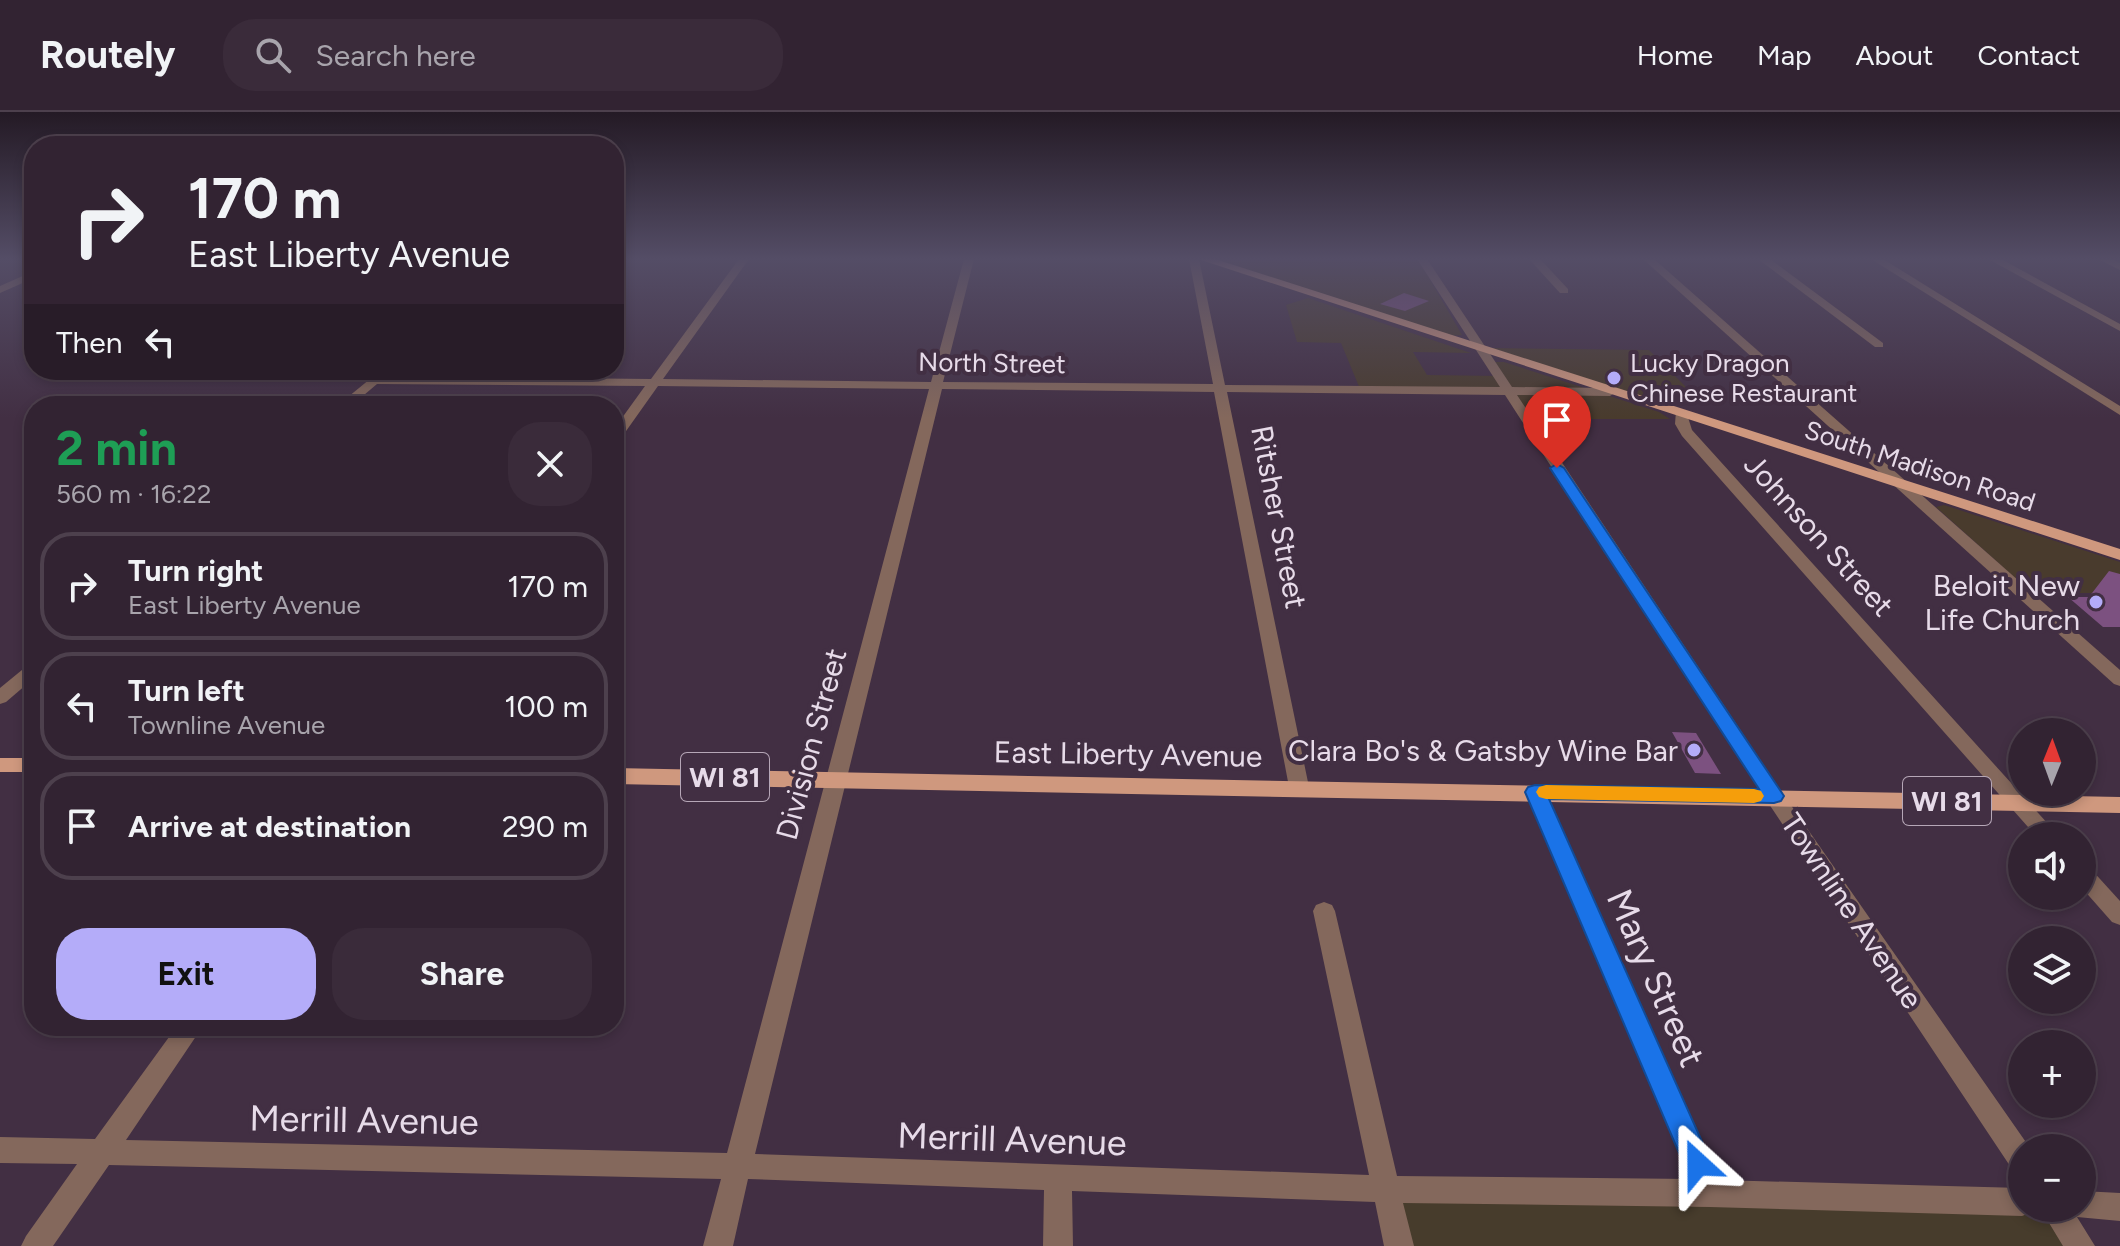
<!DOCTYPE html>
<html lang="en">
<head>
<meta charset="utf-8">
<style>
	body { margin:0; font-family:Figtree,sans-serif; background:#3a2b3a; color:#f1f3f6; height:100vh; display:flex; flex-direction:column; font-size:30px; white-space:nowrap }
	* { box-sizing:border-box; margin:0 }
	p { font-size:26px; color:#a8a4ac }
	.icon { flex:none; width:44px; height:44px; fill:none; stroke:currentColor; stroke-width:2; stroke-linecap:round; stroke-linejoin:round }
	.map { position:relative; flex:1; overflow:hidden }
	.side { position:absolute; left:24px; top:284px; width:600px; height:640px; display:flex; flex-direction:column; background:#322332; border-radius:32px; box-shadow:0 4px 12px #0003,0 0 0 2px #4d404d }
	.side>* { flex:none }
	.top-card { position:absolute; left:24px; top:24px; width:600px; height:244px; border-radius:32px; box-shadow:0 4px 12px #0003,0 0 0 2px #4d404d; background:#322332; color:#f1f3f6; overflow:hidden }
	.needle { width:52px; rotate:1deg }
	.buttons { position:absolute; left:2008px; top:606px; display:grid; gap:16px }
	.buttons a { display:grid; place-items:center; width:88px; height:88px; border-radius:50%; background:#322332; box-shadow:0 4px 12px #0003,0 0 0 2px #4d404d; font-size:40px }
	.pin { position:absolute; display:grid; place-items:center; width:68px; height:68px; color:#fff; margin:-82px -34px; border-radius:50% 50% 50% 0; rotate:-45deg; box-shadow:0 0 8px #0007 }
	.pin .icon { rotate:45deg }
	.me { position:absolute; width:88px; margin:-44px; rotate:336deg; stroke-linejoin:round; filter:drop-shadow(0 0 6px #0008) }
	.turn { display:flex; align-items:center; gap:28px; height:168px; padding:0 32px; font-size:36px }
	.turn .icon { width:104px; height:104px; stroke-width:2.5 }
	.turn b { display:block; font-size:56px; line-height:68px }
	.then { display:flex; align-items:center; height:76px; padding:0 32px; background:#0003; gap:16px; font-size:30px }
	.round { display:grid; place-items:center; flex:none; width:84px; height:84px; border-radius:32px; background:#3a2b3a }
	.summary { display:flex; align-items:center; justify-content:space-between; height:136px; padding:0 32px }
	h1 { font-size:48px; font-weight:700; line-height:60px; color:#1e9e55 }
	.button { display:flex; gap:16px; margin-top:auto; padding:16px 32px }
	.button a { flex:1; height:92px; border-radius:32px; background:#b4acf9; color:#111; font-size:32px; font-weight:700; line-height:92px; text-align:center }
	.button a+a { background:#3a2b3a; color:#f1f3f6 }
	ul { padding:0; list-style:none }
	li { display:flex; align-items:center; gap:24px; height:108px; margin:0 16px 12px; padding:0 16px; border:4px solid #4d404d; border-radius:32px }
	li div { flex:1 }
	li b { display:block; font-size:30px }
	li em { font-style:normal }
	header { display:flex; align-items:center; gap:48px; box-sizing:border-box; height:112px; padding:0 40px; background:#322332; border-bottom:2px solid #4d404d }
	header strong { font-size:38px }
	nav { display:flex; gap:44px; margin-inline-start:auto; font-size:28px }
	.search { width:560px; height:72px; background:#3a2b3a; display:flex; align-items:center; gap:20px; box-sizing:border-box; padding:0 28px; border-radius:32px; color:#a8a4ac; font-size:30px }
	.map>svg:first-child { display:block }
	.commercial { fill:#493b2d }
	.education { fill:#473c2c }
	.building { fill:#7c5180 }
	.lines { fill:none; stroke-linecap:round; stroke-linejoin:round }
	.minor { fill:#84685c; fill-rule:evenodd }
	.major { fill:#cf987e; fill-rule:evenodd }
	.route { fill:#1a73e8; stroke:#114b97; stroke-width:2 }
	.slow { fill:#f59e0b }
	.poi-dot { fill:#b4acf9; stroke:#422f43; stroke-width:3 }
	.labels { text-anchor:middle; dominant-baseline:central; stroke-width:8; stroke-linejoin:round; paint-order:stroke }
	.far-street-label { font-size:26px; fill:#e7dbe9; stroke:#422f43 }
	.far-poi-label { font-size:26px; fill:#e7dbe9; stroke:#422f43; text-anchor:start }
	.shield { fill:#422f43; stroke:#b6a7b7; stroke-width:2 }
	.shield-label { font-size:28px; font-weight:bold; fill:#e7dbe9 }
	.street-label { font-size:30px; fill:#e7dbe9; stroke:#422f43 }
	.poi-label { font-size:30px; fill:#e7dbe9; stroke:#422f43; text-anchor:end }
	.near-street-label { font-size:36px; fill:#e7dbe9; stroke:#422f43 }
</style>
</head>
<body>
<header>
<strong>Routely</strong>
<div class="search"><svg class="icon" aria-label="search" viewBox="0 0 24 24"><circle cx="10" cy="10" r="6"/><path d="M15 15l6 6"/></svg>Search here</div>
<nav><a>Home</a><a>Map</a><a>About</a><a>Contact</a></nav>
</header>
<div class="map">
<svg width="2120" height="1134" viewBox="0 0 2120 1134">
	<rect width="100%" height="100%" fill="#422f43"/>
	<g class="commercial">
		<polygon points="1211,147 1418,147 1462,223 1449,224"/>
		<polygon points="1308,186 1471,241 1413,240 1427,263 1501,264 1495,250 1504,250 1659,300 1670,307 1579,307 1572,298 1526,298 1512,277 1360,277 1341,231 1297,230 1286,193"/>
		<polygon points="1486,236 1649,238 1693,282 1654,291"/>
		<polygon points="1944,393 2120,450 2120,481 2032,481 1936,395"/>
	</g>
	<polygon class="education" points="1387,1077 2054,1096 2080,1134 1399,1134"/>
	<g class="building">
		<polygon points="1404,181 1429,189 1405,199 1380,192"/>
		<polygon points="2109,459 2120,462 2120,515 2103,515 2068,485 2089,485"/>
		<polygon points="1672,620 1696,621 1721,662 1695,661"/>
	</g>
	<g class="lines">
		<g class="minor">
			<polygon points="739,147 749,147 663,267 931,270 964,147 974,147 943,270 1213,272 1189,147 1199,147 1225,273 1500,275 1417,147 1427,147 1512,275 1610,276 1616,280 1610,284 1517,283 1781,679 2030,1036 2022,1036 2022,1061 2012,1057 1767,689 1505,283 1227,280 1309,675 1306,680 1292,680 1289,675 1214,280 942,277 755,1042 1369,1063 1313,799 1316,793 1324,790 1332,793 1335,799 1397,1064 1690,1067 1525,680 1528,675 1542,675 1545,680 1718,1068 2022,1076 2022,1096 2034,1096 2032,1100 2022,1104 1710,1095 1403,1091 1414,1134 1384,1134 1375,1090 1072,1079 1073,1134 1043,1134 1044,1078 748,1067 733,1134 703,1134 721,1067 109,1053 53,1134 21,1134 26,1124 77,1052 0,1051 0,1025 95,1027 177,914 203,914 126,1028 727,1041 929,277 658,274 619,329 614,330 614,317 645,274 377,272 351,294 337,294 381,258 385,259 385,264 651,267"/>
			<polygon points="1529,147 1540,147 1568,177 1568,181 1560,181"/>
			<polygon points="1643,147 1654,147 2120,558 2120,574 2114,572"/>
			<polygon points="1758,147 1770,147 1883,231 1883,235 1875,235"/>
			<polygon points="1871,147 1883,147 2120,294 2120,303"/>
			<polygon points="1988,147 2001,147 2120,212 2120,219"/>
			<polygon points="2098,147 2112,147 2120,151 2120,158"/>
			<polygon points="34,159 34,166 0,181 0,174"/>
			<polygon points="1676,299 1686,299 1692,318 2059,724 2036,724 1682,324 1675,312"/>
			<polygon points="34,552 34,566 6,590 0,592 0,576 28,553"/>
			<polygon points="2082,754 2090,756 2120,789 2120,813 2112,810 2082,776"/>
			<polygon points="2082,1079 2120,1081 2120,1109 2077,1105 2095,1134 2063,1134 2040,1096 2082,1096"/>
		</g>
		<g class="major">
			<polygon points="1198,147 1215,147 2120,437 2120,448"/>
			<rect x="0" y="646" width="34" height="14"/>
			<polygon points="614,656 2120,685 2120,701 614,672"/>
		</g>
	</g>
	<linearGradient id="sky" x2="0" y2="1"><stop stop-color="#241a25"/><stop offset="0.48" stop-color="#544d66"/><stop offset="1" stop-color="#544d66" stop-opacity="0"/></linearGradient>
	<rect width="2120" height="306" fill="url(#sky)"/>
	<polygon class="route" points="1557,352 1564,356 1784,684 1781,689 1774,691 1549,687 1712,1052 1707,1062 1698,1066 1688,1062 1525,680 1528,675 1535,673 1759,677 1550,356"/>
	<polygon class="slow" points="1546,673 1754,677 1761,679 1764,684 1761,689 1754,691 1546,687 1539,685 1536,680 1539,675"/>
	<g class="poi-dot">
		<circle cx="1614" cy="266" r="8"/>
		<circle cx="2096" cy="490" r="8"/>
		<circle cx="1694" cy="638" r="8"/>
	</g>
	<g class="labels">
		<g class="far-street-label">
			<text transform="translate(992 251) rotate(1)">North Street</text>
			<text transform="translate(1920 354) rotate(18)">South Madison Road</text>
		</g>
		<g class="far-poi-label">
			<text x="1630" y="251">Lucky Dragon<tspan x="1630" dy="30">Chinese Restaurant</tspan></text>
		</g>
		<g class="shield">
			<rect x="681" y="641" width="88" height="48" rx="6"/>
			<rect x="1903" y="665" width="88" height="48" rx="6"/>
		</g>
		<g class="shield-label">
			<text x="725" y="665">WI 81</text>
			<text x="1947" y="689">WI 81</text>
		</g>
		<g class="street-label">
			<text transform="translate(1279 405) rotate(79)">Ritsher Street</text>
			<text transform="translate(1819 423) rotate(48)">Johnson Street</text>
			<text transform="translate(811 632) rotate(-75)">Division Street</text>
			<text transform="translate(1128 642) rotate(1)">East Liberty Avenue</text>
			<text transform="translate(1852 799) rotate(56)">Townline Avenue</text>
		</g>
		<g class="poi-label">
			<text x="2080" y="473">Beloit New<tspan x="2080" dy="34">Life Church</tspan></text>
			<text x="1678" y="638">Clara Bo's &amp; Gatsby Wine Bar</text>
		</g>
		<g class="near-street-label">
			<text transform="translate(1656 866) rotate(66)">Mary Street</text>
			<text transform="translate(364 1008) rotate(1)">Merrill Avenue</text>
			<text transform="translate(1012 1027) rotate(2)">Merrill Avenue</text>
		</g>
	</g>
</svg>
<div class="buttons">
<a><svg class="needle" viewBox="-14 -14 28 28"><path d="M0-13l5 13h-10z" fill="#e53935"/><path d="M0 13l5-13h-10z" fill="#a8a4ac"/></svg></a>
<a><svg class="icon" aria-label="sound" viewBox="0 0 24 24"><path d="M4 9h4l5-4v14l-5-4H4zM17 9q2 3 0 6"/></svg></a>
<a><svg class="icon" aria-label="layers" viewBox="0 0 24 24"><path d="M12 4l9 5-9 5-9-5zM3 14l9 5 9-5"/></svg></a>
<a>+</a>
<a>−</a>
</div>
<div class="pin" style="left:1557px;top:356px;background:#d93025"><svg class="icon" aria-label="arrive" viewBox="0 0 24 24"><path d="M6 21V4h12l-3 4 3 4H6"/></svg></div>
<svg class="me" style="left:1698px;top:1052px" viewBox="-20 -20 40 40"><path d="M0-17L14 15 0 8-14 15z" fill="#1a73e8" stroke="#fff" stroke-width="4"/></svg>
<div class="top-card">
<div class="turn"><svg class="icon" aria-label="right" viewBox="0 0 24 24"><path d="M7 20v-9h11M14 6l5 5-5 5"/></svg><div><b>170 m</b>East Liberty Avenue</div></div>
<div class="then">Then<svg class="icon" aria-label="left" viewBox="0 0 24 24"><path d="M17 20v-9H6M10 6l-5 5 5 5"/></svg></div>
</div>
<section class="side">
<div class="summary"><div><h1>2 min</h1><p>560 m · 16:22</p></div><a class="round"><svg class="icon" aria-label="close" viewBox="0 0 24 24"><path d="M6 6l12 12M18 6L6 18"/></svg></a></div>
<ul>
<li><svg class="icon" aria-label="right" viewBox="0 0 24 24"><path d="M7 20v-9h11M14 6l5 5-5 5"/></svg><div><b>Turn right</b><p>East Liberty Avenue</p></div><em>170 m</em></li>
<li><svg class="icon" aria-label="left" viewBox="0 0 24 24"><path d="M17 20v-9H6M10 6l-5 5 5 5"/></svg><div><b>Turn left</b><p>Townline Avenue</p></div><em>100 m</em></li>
<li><svg class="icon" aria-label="arrive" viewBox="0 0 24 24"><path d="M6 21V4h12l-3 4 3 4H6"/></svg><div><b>Arrive at destination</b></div><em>290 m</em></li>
</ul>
<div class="button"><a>Exit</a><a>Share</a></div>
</section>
</div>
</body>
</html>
